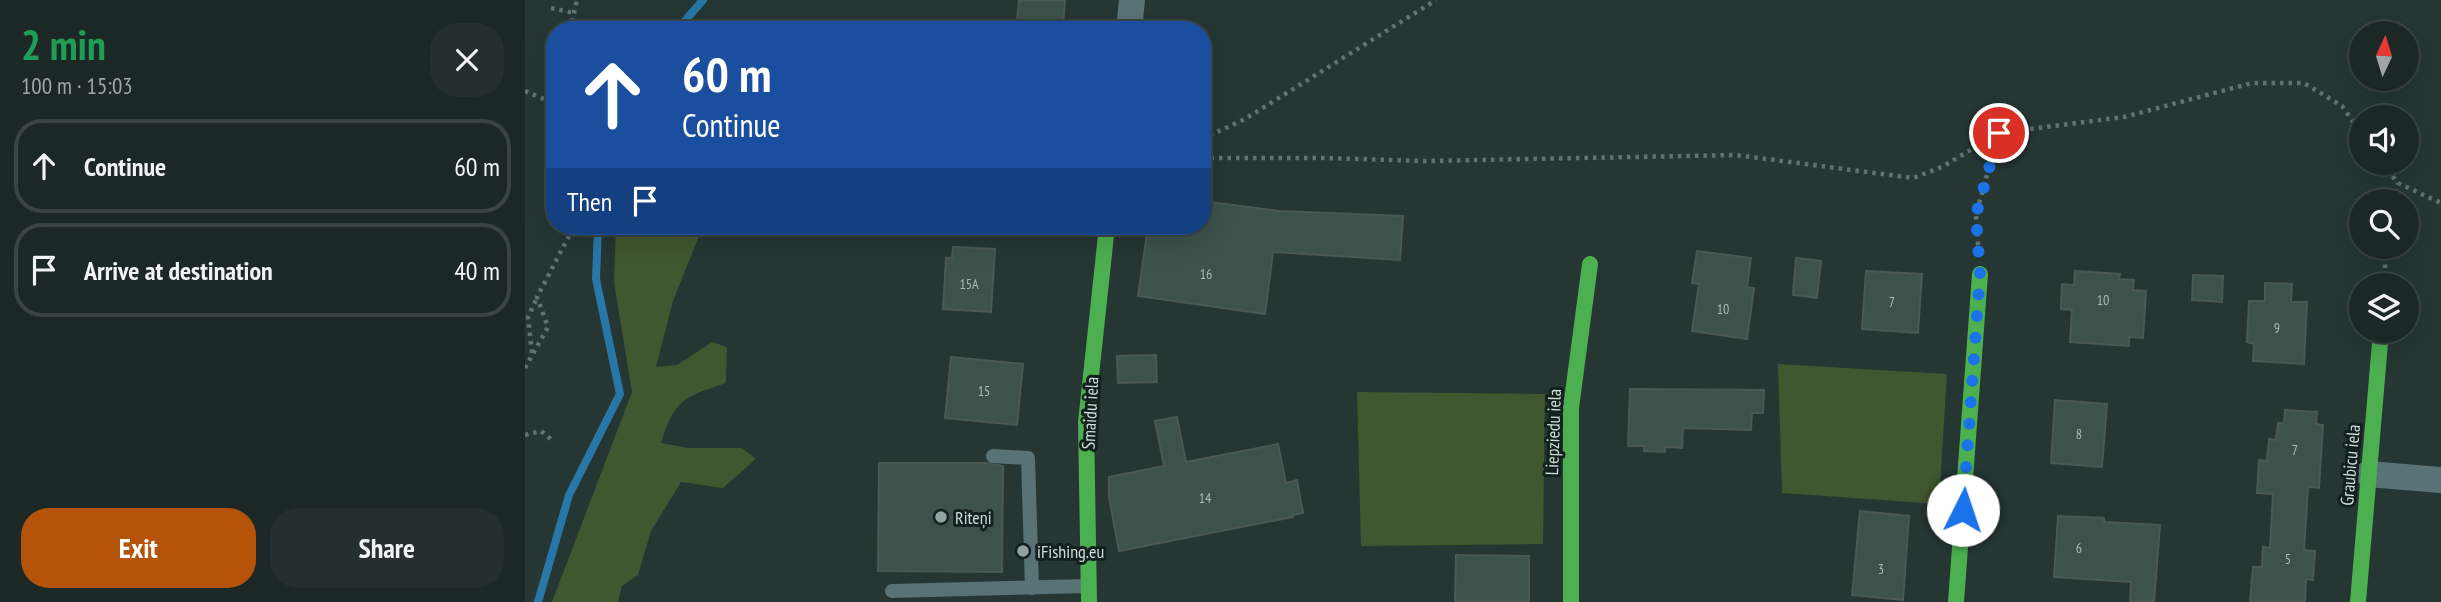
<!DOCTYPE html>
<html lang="en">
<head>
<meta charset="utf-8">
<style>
	body { margin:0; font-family:"PT Sans Narrow",sans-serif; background:#25302e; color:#f1f3f6; height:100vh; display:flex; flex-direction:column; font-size:26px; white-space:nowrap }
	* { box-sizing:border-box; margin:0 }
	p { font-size:23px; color:#a0a6a7 }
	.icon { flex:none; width:38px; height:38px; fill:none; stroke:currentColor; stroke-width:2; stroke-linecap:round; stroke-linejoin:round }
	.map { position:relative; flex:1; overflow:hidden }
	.details { display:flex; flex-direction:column; background:#1c2826; width:525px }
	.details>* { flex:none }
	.top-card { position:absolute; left:21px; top:21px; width:665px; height:214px; border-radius:28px; box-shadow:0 7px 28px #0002,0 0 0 2px #3a4443; background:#1a4fa0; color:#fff; overflow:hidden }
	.needle { width:46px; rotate:4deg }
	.fabs { position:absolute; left:1824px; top:21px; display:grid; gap:14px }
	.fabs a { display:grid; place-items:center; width:70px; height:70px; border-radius:50%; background:#1c2826; box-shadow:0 7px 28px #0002,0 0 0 2px #3a4443; font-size:35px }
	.pin { position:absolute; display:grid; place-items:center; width:60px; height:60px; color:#fff; margin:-30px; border:4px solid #fff; border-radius:50%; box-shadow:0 2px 7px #0007 }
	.me { position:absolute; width:77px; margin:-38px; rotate:4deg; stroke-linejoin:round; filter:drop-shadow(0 0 5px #0008) }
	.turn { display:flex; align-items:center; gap:24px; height:147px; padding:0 21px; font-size:32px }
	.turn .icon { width:91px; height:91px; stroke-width:2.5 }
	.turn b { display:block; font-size:49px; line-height:60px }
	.then { display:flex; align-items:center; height:66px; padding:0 21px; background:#0003; gap:14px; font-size:26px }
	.round { display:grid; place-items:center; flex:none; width:74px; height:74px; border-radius:28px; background:#25302e }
	.summary { display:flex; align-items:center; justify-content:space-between; height:119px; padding:0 21px }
	h1 { font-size:42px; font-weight:800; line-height:52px; color:#1e9e55 }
	.cta { display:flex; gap:14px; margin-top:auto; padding:14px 21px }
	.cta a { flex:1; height:80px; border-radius:28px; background:#b45309; color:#fff; font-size:28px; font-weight:800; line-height:80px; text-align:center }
	.cta a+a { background:#25302e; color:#f1f3f6 }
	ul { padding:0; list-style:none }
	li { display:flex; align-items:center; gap:21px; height:94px; margin:0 14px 10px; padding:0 7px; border:4px solid #3a4443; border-radius:28px }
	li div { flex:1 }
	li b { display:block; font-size:26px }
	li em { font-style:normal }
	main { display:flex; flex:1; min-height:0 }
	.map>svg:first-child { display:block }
	.green { fill:#41572f }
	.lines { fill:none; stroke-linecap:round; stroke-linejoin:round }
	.stream { stroke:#2778a9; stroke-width:8 }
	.building { fill:#3c524b; stroke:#4c5854; stroke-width:2 }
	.path { stroke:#5f7274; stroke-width:4.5; stroke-dasharray:3.5 5; stroke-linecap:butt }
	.lane { stroke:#587276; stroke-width:14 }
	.street { stroke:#587276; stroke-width:26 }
	.fast { stroke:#4caf50; stroke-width:16 }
	.route { stroke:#1a73e8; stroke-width:12; stroke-dasharray:0 21.6 }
	.poi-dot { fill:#93a3a1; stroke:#14201e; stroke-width:2.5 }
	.labels { text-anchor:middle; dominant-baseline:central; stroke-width:6; stroke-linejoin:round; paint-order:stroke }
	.number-label { font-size:14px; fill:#aabbb8 }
	.street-label { font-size:18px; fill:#cededc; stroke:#14201e }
	.poi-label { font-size:18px; fill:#cededc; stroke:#14201e; text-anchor:start }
</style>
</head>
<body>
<main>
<section class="details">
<div class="summary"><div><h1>2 min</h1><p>100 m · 15:03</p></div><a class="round"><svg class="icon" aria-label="close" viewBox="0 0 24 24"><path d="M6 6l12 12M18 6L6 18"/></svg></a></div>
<ul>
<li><svg class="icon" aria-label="ahead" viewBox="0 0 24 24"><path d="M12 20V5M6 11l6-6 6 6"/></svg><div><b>Continue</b></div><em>60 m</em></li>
<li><svg class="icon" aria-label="arrive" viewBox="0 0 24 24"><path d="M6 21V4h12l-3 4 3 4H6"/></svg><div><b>Arrive at destination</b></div><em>40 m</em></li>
</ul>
<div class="cta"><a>Exit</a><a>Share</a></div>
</section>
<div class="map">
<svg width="1916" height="602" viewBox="0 0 1916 602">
	<rect width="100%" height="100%" fill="#253633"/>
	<g class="green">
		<path d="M91,226H178L148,301L131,367L152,365L187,342L202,347L201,383C159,397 150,399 136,443L164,448H217L231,459L198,488L156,482L126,531L113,575L97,586L93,602H27L107,392L89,282Z"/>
		<polygon points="1253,364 1422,374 1414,504 1257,493"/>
		<polygon points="832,392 1020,394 1018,544 836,546"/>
	</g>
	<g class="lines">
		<g class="stream">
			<polyline points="152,30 178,0"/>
			<polyline points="13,602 44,495 95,394 71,279 73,226"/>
		</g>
	</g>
	<g class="building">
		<polygon points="494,0 540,0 538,26 492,22"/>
		<polygon points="677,201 754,211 878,216 875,260 748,252 740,314 613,296 623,226 677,226"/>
		<polygon points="428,247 470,249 466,312 418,309 421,258 427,258"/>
		<polygon points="1172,251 1226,258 1222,287 1229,288 1222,339 1167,331 1174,284 1167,283"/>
		<polygon points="1271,258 1296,261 1292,298 1268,295"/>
		<polygon points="1341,271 1397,274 1393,333 1337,329"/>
		<polygon points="1550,271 1595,274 1594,279 1609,280 1608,290 1621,291 1618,338 1604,337 1604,346 1545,342 1547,310 1536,309 1537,284 1549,285"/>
		<polygon points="1668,275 1698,276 1697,302 1667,300"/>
		<polygon points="1740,283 1767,284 1766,302 1782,302 1779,364 1728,361 1729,344 1722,342 1724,301 1740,301"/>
		<polygon points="631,355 632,382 593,383 592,356"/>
		<polygon points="426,357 498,364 492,425 420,418"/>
		<polygon points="1105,389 1239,390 1238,413 1227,413 1226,430 1158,428 1157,448 1140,447 1140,452 1119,451 1119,446 1103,446"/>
		<polygon points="1530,400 1582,404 1577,467 1526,463"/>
		<polygon points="1760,410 1792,412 1791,424 1798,425 1794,488 1783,487 1779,550 1790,551 1788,580 1781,579 1780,602 1725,602 1728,567 1737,567 1738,547 1745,548 1748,494 1732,493 1734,460 1742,461 1744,439 1751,440 1753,423 1759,423"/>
		<polygon points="652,417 661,462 753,444 761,483 772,480 778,513 767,515 768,517 594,551 584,497 584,477 639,466 630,421"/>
		<polygon points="354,463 462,463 478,466 477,572 353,571"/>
		<polygon points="1335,511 1384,516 1378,600 1327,595"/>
		<polygon points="1533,516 1579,518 1579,522 1635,525 1629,602 1605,602 1606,582 1529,577"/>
		<polygon points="931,555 1004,556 1004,602 930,602"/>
	</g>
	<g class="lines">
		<g class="path">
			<polyline points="26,8 49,13"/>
			<polyline points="45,30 52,0"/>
			<polyline points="30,86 30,95"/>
			<polyline points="0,91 30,104"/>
			<polyline points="677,139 720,119 911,0"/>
			<polyline points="677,158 800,158 902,161 1211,155 1388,178 1417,167 1474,133 1599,117 1727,83 1779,83 1817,106 1836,133"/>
			<polyline points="1857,163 1873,183 1916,203"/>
			<polyline points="1869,201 1873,183"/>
			<polyline points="1453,245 1451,215 1473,134"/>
			<polyline points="1860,285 1860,247"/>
			<polyline points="7,353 3,317 12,298"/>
			<polyline points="0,368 23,327 12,297 44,236 43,226"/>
			<polyline points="0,435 16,431 29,442"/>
		</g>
		<g class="lane">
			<polyline points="468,456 503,458 507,588"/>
			<polyline points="367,591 562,586"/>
		</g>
		<g class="street">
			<polyline points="604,30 607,0"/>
			<polyline points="1843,474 1916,480"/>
		</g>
		<g class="fast">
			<polyline points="564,602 561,422 582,226"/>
			<polyline points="1046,602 1046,408 1065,264"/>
			<polyline points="1431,602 1455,274"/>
			<polyline points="1833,602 1856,331"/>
		</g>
	</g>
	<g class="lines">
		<polyline class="route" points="1438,510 1455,274 1451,215 1474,133"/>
	</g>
	<g class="poi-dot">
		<circle cx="416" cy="517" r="7"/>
		<circle cx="498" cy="551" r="7"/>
	</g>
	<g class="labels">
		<g class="number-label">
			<text x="681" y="274">16</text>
			<text x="444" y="284">15A</text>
			<text x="1578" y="300">10</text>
			<text x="1367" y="302">7</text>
			<text x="1198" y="309">10</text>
			<text x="1752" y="328">9</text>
			<text x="459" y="391">15</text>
			<text x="1554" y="434">8</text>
			<text x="1770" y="450">7</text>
			<text x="680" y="498">14</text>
			<text x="1554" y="548">6</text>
			<text x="1763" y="559">5</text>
			<text x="1356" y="569">3</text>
		</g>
		<g class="street-label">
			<text transform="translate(565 413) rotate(-87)">Smaidu iela</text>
			<text transform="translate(1028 432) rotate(-88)">Liepziedu iela</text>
			<text transform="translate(1825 465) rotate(-85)">Graubicu iela</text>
		</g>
		<g class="poi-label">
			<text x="430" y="517">Riteņi</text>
			<text x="512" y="551">iFishing.eu</text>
		</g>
	</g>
</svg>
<div class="fabs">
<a><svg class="needle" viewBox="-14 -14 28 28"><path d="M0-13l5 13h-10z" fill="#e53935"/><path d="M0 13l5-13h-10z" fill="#a0a6a7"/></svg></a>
<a><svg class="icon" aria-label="sound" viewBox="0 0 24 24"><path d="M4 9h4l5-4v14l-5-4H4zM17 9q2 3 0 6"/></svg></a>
<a><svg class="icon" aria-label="search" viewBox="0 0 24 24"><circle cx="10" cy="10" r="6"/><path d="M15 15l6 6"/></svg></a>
<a><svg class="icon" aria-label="layers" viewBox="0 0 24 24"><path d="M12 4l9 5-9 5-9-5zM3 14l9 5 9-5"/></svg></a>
</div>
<div class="pin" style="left:1474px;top:133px;background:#d93025"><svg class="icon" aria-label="arrive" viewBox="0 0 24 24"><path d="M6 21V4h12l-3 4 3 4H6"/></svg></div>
<svg class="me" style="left:1438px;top:510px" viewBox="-20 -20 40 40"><circle r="19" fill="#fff"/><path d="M0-13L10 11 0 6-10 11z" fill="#1a73e8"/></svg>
<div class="top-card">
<div class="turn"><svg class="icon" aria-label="ahead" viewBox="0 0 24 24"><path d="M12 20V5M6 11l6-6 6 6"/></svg><div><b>60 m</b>Continue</div></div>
<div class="then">Then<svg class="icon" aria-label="arrive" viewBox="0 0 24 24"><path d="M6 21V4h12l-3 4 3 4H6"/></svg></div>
</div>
</div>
</main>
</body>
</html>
